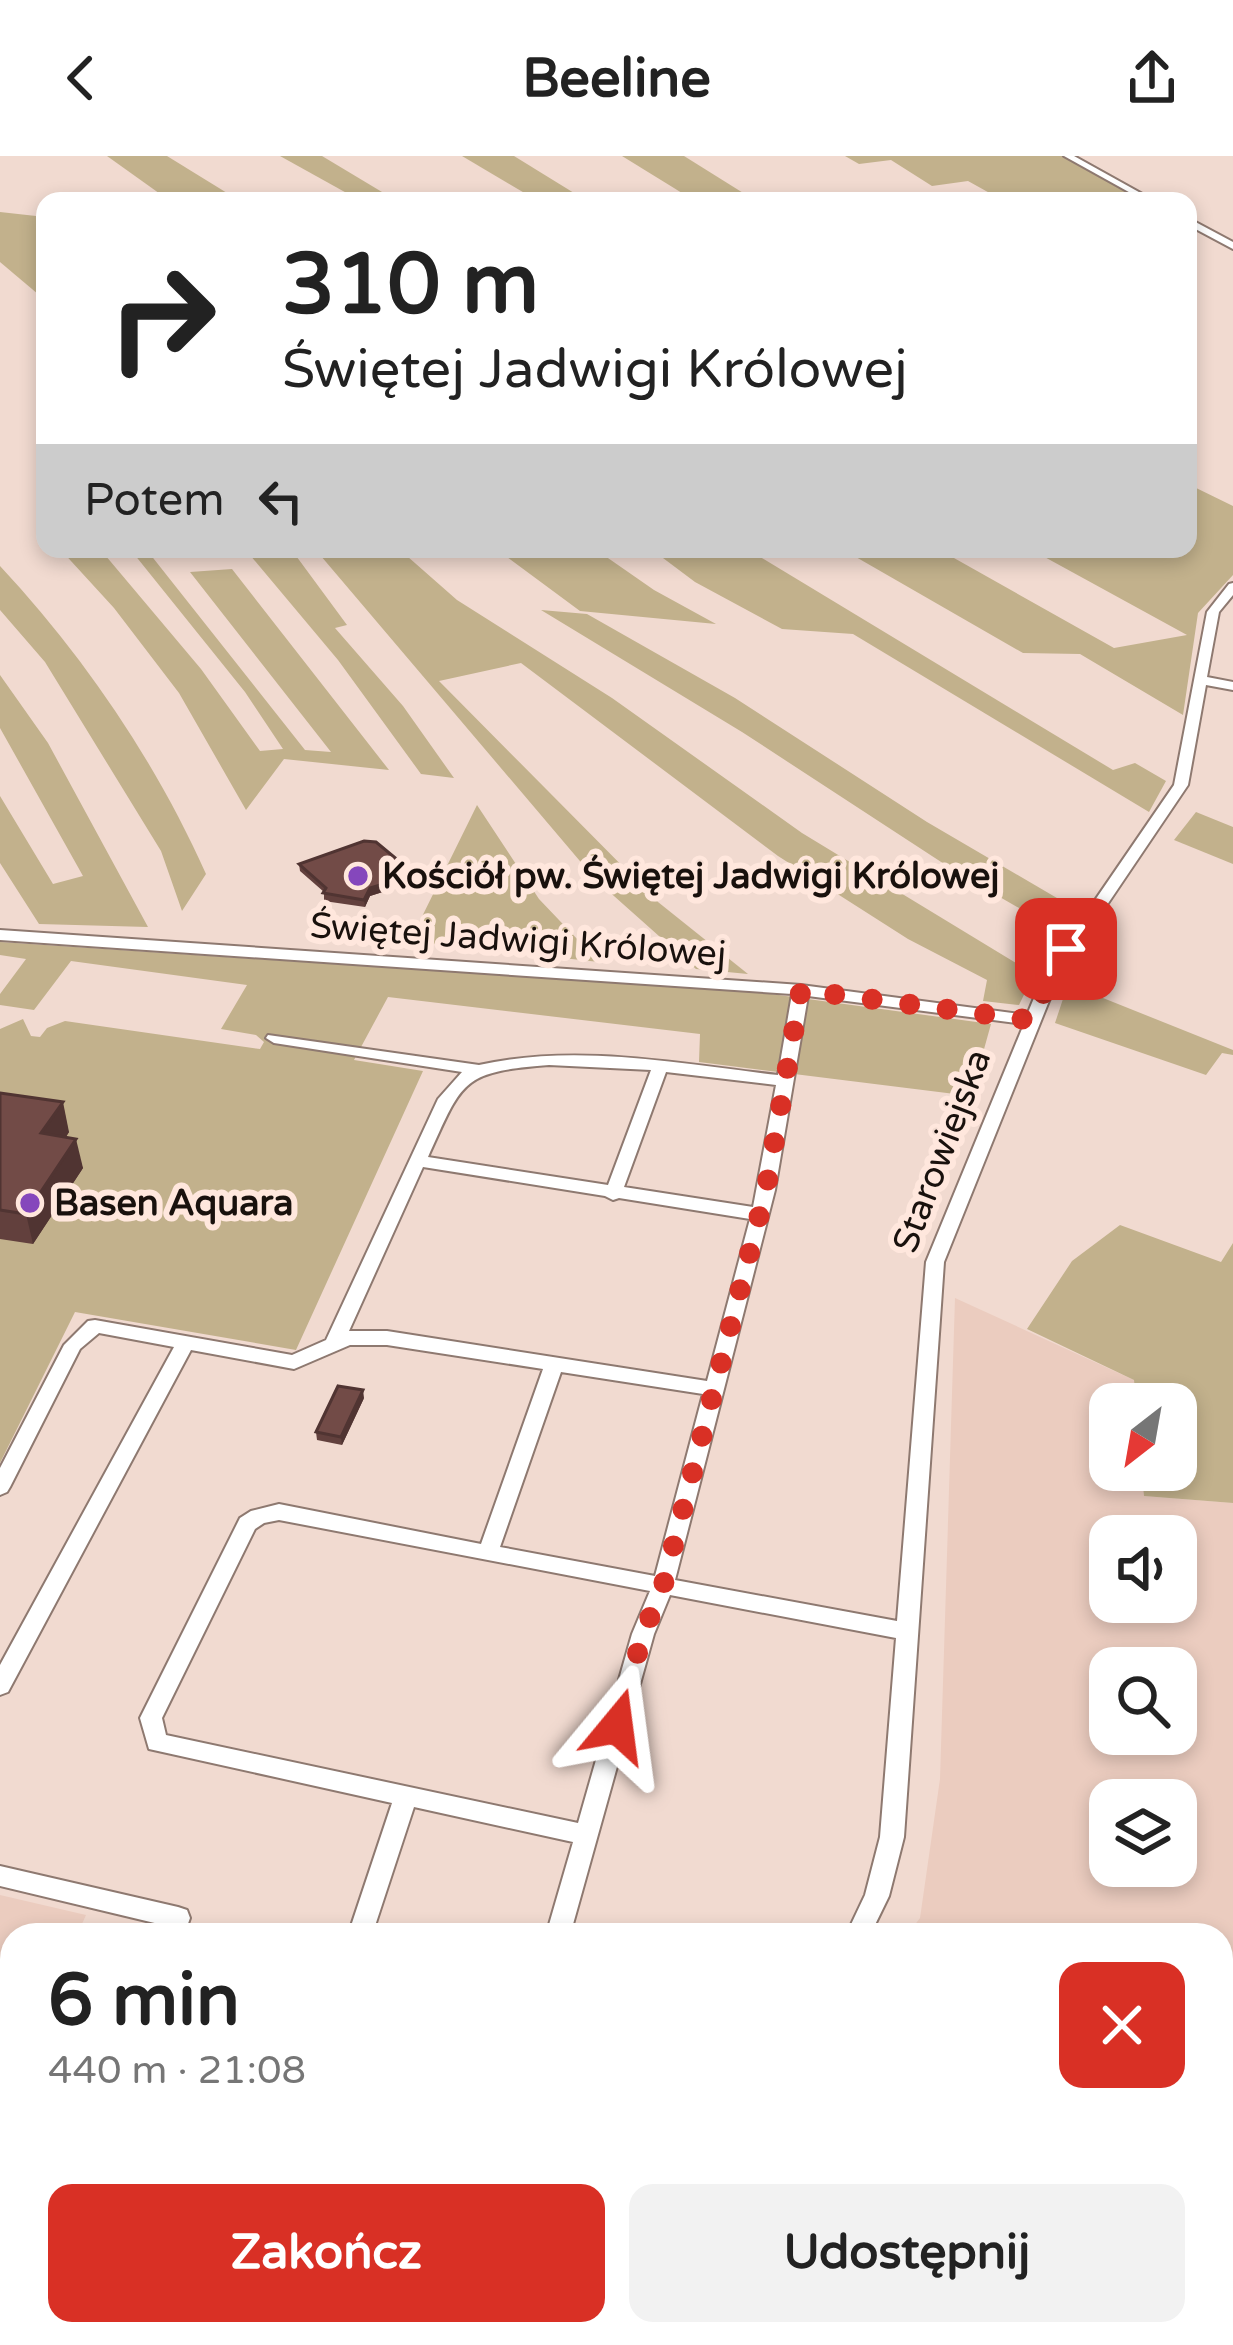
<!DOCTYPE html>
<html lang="pl">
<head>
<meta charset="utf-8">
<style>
	body { margin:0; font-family:"Varela Round",sans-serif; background:#f2f2f2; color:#222; height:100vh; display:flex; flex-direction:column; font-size:45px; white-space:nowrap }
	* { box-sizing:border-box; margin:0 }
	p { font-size:39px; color:#767676 }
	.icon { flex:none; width:66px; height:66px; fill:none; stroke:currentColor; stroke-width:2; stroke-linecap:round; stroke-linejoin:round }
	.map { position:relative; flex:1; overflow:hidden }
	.drawer { position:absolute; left:0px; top:1767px; width:1233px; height:423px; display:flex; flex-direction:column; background:#fff; border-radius:36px 36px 0 0; box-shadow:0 6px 18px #0003 }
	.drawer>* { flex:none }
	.hud { position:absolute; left:36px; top:36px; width:1161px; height:366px; border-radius:24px; box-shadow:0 6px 18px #0003; background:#fff; color:#222; overflow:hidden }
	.needle { width:78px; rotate:211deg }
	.fabs { position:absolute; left:1089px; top:1227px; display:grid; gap:24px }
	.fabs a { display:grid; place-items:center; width:108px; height:108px; border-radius:24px; background:#fff; box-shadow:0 6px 18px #0003; font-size:60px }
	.pin { position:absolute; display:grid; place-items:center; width:102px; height:102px; color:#fff; margin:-51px; border-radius:24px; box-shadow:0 6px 18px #0006 }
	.me { position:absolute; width:132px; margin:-66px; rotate:16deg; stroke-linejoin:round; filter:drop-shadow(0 0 9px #0008) }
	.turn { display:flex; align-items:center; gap:42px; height:252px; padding:0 48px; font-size:54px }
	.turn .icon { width:156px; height:156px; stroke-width:2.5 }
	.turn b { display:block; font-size:84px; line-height:102px }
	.then { display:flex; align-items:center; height:114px; padding:0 48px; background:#0003; gap:24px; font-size:45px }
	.round { display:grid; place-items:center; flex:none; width:126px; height:126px; border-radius:24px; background:#f2f2f2 }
	.summary { display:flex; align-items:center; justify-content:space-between; height:204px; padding:0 48px }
	h1 { font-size:72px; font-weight:700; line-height:90px }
	.action { display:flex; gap:24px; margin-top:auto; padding:24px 48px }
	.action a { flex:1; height:138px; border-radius:24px; background:#d93025; color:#fff; font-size:48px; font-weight:700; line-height:138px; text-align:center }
	.action a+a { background:#f2f2f2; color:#222 }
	header { display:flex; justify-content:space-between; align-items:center; height:156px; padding:0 48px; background:#fff; font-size:54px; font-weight:700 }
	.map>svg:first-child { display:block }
	.built { fill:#ebccbf; fill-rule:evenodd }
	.green { fill:#c2b18c }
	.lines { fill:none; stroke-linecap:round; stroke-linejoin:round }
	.street-casing { stroke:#8e7970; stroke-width:4 }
	.secondary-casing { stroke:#8e7970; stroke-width:5 }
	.street { fill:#fff; fill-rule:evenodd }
	.secondary { fill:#fff; fill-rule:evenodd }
	.wall { fill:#62403d }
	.shaded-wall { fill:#503432 }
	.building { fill:#724b47; stroke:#503432; stroke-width:3 }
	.route { stroke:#d93025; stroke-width:21; stroke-dasharray:0 37.8 }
	.poi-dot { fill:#8547bc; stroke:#ffe7dd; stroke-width:4.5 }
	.labels { text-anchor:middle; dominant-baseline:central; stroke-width:12; stroke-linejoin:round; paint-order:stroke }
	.poi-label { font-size:36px; font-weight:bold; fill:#19110d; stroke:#ffe7dd; text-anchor:start }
	.street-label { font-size:36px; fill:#19110d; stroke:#ffe7dd }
</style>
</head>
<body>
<header><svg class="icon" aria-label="back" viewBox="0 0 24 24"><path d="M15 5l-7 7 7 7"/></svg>Beeline<svg class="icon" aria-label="share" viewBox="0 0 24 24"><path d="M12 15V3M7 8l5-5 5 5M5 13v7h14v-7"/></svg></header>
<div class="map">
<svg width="1233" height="2189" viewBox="0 0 1233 2189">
	<rect width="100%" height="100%" fill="#f1dad0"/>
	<g class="built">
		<path d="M955,1142L1134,1224L1136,1248H1110V1314H1141L1144,1340L1233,1347V2189H1103L1102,2178H1221V1779H907L920,1762L940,1623ZM1110,1380H1176V1446H1110ZM1110,1512H1176V1578H1110ZM1110,1644H1176V1710H1110Z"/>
		<polygon points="0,1739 86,1759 77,1779 12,1779 12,2135 0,2133"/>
	</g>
	<g class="green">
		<polygon points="107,0 167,0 240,45 170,45"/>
		<polygon points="280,0 322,0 397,45 361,45"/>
		<polygon points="462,0 514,0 587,45 538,45"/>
		<polygon points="622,0 684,0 756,45 695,45"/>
		<polygon points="845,0 1065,0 1144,45 1004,45 968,25 932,30 891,4 859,8"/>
		<polygon points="0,56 45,61 45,144 0,106"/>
		<polygon points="1188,328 1233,350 1233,419 1198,457 1183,559 1080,498 1023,497 842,393 938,393 1114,492 1187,479 1030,393 1188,393"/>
		<polygon points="60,393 100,393 201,513 260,595 283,593 245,536 130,393 146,393 305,594 331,596 190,416 232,413 389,614 284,603 246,654 179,537 114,452"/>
		<polygon points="245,393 291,393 347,469 335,472 403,550 454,622 421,618 338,504"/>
		<polygon points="315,393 399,393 457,444 612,542 802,677 1034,818 1019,849 983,845 987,824 908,783 778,700 521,507 439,525 658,746 748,818 696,813 596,724"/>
		<polygon points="496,393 595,393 654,434 716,468 580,455"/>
		<polygon points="651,393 747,393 1113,614 1135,607 1166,625 1149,656 853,478 782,473 695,426"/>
		<path d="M0,410C84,500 156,606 206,718L182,755L161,695L45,506L0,454Z"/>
		<polygon points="541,454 587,458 735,542 927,666 1074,752 1059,775 958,717 742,576"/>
		<polygon points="0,519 48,587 148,771 39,768 0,707 0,640 53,728 83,720 0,572"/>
		<polygon points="477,649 539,743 599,806 410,785"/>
		<polygon points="1196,656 1233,671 1233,708 1174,684"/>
		<polygon points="0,786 757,836 991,868 971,940 699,906 700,878 388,841 354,904 423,915 296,1194 75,1156 0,1307 0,873 23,863 31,880 40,881 47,872 65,865 260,893 264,886 256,879 221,873 247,829 71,805 34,854 0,849 0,838 26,803 0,799"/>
		<polygon points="1068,828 1233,894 1233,899 1222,897 1206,919 1055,867"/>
		<polygon points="1120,1069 1221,1106 1233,1087 1233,1347 1144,1340 1141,1314 1176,1314 1176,1248 1136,1248 1134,1224 1027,1173 1072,1105"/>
	</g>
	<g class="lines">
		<g class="street-casing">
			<g id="street">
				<polygon points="1064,0 1074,0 1155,45 1145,45"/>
				<polygon points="1188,62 1233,86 1233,93 1188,69"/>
				<path d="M1233,427V439L1219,456L1207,521L1233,526V534L1206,529L1188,629L1059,820L944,1106L904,1681L889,1740L870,1779H846L865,1739L880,1681L896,1482L670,1439L654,1478L570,1779H546L573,1686L414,1651L372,1779H348L392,1647L149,1593L140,1562L240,1362L251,1355L279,1348L481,1388L543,1213L387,1189H350L294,1213L191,1194L8,1536L0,1539V1509L174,1191L99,1177L80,1193L10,1331L7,1336L0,1339V1312L64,1189L88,1165L95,1164L292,1199L326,1184L438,943L462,916L274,887L266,882L268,879L479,909C578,887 679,908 778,919L792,838L0,784V774L801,829L1027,859L1043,820L1174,629L1207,456L1229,428ZM808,840L1024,868L926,1106L897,1465L675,1424L775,1034ZM549,909L651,914L608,1029L428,1001C463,924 461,916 549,909ZM666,916L776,929L753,1051L624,1031ZM423,1011L605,1040L613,1044L619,1042L750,1063L707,1225L387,1175H349ZM561,1216L703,1238L655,1420L500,1391ZM279,1364L650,1435L632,1478L578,1667L166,1579L162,1562L255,1373L264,1367Z"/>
				<polygon points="0,1710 178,1751 187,1754 190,1762 184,1779 160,1779 163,1769 0,1730"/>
				<polygon points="521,2178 556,2178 551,2189 516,2189"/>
				<polygon points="561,2178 615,2178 616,2189 588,2189 588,2186 586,2189 556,2189"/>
			</g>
		</g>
		<g class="secondary-casing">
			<polygon id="secondary" points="0,2166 12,2170 12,2178 23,2178 28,2189 0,2189"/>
		</g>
		<use href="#street" class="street"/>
		<use href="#secondary" class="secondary"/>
	</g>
	<g class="wall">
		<polygon points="299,708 411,715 411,727 370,740 365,751 324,745 324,736 300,715"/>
		<polygon points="0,937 69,976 66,981 83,1012 33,1088 0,1083"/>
		<polygon points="364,1242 342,1289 317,1284 316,1276"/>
	</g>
	<g class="shaded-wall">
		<polygon points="411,720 411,727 370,740 365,751 364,744 370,732"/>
		<polygon points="63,946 69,976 48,1007 41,977"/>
		<polygon points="76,983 83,1012 33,1088 26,1058"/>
		<polygon points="363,1234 364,1242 342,1289 341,1281"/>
	</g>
	<g class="building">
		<polygon points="364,685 376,686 411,715 411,720 370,732 364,744 323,737 326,732 299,708"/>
		<polygon points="0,937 63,946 41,977 76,983 26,1058 0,1054"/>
		<polygon points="338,1230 363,1234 341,1281 316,1276"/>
	</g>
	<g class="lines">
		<polyline class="route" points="617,1570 643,1478 663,1430 766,1034 801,834 1030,864 1066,793"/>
	</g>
	<g class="poi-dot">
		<circle cx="358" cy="720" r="12"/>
		<circle cx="30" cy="1047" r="12"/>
	</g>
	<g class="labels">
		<g class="poi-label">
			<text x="382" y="720">Kościół pw. Świętej Jadwigi Królowej</text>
			<text x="54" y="1047">Basen Aquara</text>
		</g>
		<g class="street-label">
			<text transform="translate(518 784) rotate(4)">Świętej Jadwigi Królowej</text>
			<text transform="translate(942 995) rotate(-69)">Starowiejska</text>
		</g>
	</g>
</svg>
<div class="fabs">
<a><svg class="needle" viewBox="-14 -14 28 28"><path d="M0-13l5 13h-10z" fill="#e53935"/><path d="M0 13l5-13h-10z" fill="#767676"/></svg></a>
<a><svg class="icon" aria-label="sound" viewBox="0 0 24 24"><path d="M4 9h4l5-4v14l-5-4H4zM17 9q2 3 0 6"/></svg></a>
<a><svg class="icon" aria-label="search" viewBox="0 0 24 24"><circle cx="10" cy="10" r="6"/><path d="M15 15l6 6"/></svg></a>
<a><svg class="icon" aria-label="layers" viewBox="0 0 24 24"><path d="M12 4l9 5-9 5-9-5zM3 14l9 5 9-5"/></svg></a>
</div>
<div class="pin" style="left:1066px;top:793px;background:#d93025"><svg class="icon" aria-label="arrive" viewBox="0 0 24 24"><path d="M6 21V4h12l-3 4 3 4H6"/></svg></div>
<svg class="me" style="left:617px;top:1570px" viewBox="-20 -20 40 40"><path d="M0-17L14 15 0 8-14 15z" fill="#d93025" stroke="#fff" stroke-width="4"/></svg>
<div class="hud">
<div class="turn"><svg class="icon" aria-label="right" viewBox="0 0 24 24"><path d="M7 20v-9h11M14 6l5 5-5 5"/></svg><div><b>310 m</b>Świętej Jadwigi Królowej</div></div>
<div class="then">Potem<svg class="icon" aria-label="left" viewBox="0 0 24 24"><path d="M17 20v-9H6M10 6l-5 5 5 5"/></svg></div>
</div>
<section class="drawer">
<div class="summary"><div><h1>6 min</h1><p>440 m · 21:08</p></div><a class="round" style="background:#d93025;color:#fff"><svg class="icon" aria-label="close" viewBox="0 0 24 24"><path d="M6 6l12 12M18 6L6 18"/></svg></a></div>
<div class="action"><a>Zakończ</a><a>Udostępnij</a></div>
</section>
</div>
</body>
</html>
